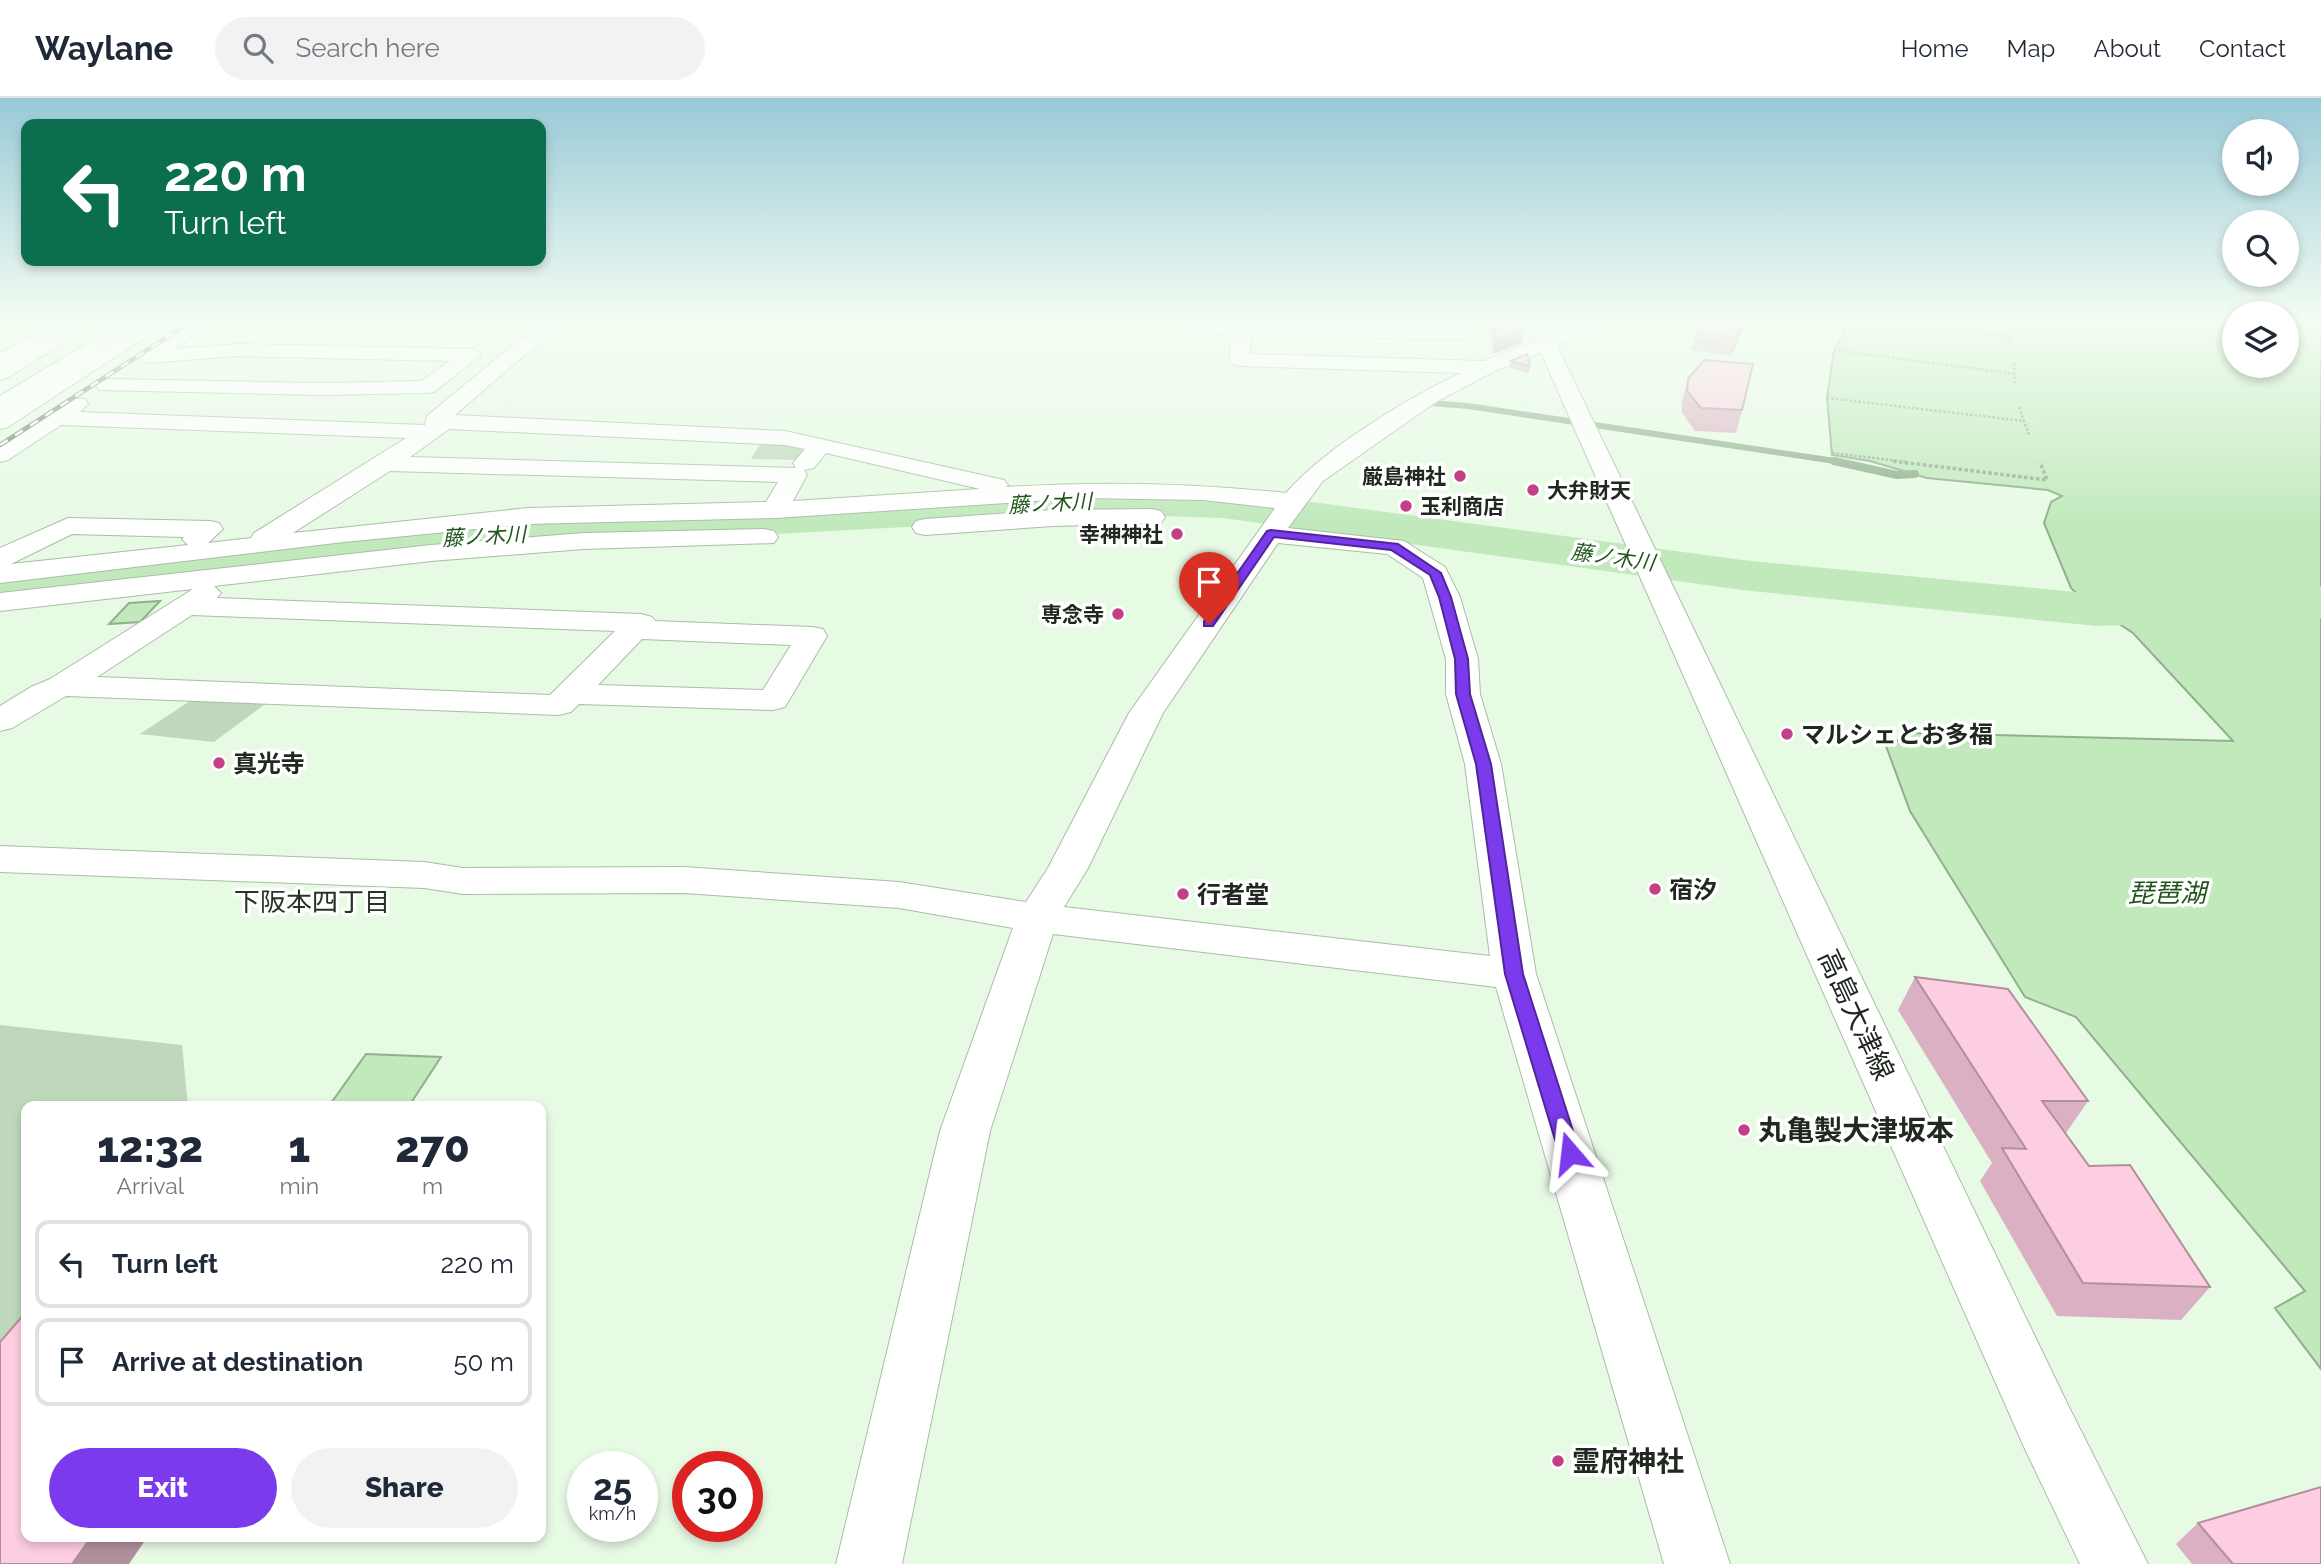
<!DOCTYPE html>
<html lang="en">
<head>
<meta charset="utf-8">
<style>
	body { margin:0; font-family:Raleway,"Noto Sans JP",sans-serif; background:#f2f2f3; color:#1f2937; height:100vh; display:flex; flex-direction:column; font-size:26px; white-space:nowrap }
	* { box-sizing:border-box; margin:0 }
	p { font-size:23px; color:#747a83 }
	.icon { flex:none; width:38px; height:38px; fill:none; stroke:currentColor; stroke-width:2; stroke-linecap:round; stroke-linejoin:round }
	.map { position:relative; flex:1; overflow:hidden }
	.drawer { position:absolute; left:21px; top:1003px; width:525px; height:441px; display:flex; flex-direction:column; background:#fff; border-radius:14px; box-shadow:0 4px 10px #0003 }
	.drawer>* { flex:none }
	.hud { position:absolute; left:21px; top:21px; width:525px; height:147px; border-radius:14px; box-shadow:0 4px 10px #0003; background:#0b6e4f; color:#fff; overflow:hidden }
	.tools { position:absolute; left:2222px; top:21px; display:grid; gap:14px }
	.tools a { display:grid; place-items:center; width:77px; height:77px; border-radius:50%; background:#fff; box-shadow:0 4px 10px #0003; font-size:35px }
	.speed { position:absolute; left:567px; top:1353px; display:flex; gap:14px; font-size:35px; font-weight:700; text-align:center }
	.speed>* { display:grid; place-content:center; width:91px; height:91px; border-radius:50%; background:#fff; box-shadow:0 4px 10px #0003; line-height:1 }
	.speed small { font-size:18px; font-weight:400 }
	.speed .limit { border:10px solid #d22; background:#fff; color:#111 }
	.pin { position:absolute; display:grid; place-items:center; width:60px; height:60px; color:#fff; margin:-72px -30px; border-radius:50% 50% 50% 0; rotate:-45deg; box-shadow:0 0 7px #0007 }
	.pin .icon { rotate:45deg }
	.me { position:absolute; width:77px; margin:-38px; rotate:343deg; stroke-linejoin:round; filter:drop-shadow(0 0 5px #0008) }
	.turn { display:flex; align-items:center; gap:24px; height:147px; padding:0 28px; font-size:32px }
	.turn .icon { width:91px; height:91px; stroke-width:2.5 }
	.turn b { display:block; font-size:49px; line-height:60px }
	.eta { display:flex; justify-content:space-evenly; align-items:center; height:119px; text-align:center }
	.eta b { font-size:42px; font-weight:800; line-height:49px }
	.primary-button { display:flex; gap:14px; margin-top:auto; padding:14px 28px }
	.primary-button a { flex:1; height:80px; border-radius:42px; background:#7c3aed; color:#fff; font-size:28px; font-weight:800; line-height:80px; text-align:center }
	.primary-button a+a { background:#f2f2f3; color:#1f2937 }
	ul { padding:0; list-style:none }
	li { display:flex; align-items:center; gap:21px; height:88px; margin:0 14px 10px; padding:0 14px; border:4px solid #e0e1e3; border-radius:14px }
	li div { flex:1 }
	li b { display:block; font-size:26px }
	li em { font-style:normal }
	header { display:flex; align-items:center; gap:42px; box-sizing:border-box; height:98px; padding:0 35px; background:#fff; border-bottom:2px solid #e0e1e3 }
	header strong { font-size:33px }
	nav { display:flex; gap:38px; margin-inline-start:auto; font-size:24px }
	.search { width:490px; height:63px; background:#f2f2f3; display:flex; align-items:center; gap:18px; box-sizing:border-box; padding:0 24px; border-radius:38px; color:#747a83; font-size:26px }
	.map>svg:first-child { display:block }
	.green { fill:#bfd8bc }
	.water { fill:#c1e9bc; stroke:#91af8d; stroke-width:2 }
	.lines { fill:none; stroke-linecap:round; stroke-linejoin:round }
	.stream-far1 { stroke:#91af8d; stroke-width:6 }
	.stream { stroke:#91af8d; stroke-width:8 }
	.river { fill:#c1e9bc; fill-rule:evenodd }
	.street-casing { stroke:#aabda7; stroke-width:2 }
	.secondary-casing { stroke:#aabda7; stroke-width:2 }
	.highway-casing { stroke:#aabda7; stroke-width:2 }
	.path-far1 { stroke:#9aa898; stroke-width:2.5; stroke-dasharray:2.5 2; stroke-linecap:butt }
	.path { stroke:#9aa898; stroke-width:3.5; stroke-dasharray:3.5 2.5; stroke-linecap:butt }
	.street { fill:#fff; fill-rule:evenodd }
	.secondary { fill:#fff; fill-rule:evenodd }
	.highway { fill:#fff; fill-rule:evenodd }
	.rail-casing { stroke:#768274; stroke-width:4.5 }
	.rail { stroke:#fff; stroke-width:2.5; stroke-dasharray:9; stroke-linecap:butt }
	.wall { fill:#dab0c2 }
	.shaded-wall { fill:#b1909e }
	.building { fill:#fdcde1; stroke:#b1909e; stroke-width:2 }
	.route { fill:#7c3aed; stroke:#51269a; stroke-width:2 }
	.poi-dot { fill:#c44086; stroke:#fff; stroke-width:2.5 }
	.labels { text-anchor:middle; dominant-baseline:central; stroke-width:7; stroke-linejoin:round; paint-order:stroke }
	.far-poi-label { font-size:21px; font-weight:bold; fill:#212820; stroke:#fff; text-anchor:end }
	.far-water-label { font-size:21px; font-style:italic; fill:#21551c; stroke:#fff }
	.poi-label { font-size:24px; font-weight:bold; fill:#212820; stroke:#fff; text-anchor:start }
	.water-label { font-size:26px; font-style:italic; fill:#21551c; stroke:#fff }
	.neighbourhood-label { font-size:26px; fill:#253523; stroke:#fff }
	.near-street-label { font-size:28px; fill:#212820; stroke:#fff }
	.near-poi-label { font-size:28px; font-weight:bold; fill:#212820; stroke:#fff; text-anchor:start }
</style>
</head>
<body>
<header>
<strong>Waylane</strong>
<div class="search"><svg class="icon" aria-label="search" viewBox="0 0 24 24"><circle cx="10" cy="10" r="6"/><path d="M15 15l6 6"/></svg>Search here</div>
<nav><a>Home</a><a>Map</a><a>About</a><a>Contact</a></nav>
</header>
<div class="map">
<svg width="2321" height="1466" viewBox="0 0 2321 1466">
	<rect width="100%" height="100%" fill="#e7fae4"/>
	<g class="green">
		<polygon points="762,343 816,348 803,362 751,361"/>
		<polygon points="193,601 269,603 214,644 140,636"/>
		<polygon points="0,927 182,947 188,1008 26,1008 26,1221 0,1251"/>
	</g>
	<g class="water">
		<polygon points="1850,223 2235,223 2235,268 2287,268 2287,223 2321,223 2321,1271 2275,1210 2305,1193 2076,919 2025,899 1910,713 1886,648 1912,635 2233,643 2133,535 2084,503 2071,490 2044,425 2051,404 2062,398 2048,392 1927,380 1870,363 1832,357 1827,300 1834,252"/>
		<polygon points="160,503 140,524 109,526 129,505"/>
		<polygon points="366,956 441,959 409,1008 329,1008"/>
	</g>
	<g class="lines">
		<polyline class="stream-far1" points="1430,305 1468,308 1842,364"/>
		<polyline class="stream" points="1834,363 1897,377 1915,376"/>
		<polygon class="river" points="1066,387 1223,392 1742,462 2097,496 2321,488 2321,520 2097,528 1742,492 1223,420 1066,415 943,427 429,455 0,505 0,475 429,427 943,399"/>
		<g class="street-casing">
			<g id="street">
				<polygon points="57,223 80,223 0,269 0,255"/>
				<polygon points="191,223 213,223 175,251 237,246 471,251 478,253 481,257 434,294 426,295 322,297 99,292 96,287 99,282 107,281 322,285 421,283 450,263 237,258 149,265 142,263 139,259 142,255"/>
				<path d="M551,223H573L521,260L455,317L785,333L1004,382L1008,387L1006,389C1100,383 1192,385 1286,395C1325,350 1406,301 1461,275L1240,268L1233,266L1230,262L1231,237L1192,234L1189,230L1192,226L1460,232L1467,234L1470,238L1467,242L1251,237L1250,256L1484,263L1586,223H1611L1609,227L1495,273L1436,304L1323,383L1288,430L1404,443L1445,469L1460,499L1478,561L1480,596L1501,666L1536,876L1730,1466H1664L1496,889L1053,836L990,1033L902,1466H836L940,1033L1013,830L899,810L684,795L463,796L424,790L0,774V748L424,764L463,770L684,769L899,784L1026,804L1048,770L1129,615L1275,410L1203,402L1083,400L775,420L528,426L344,444L0,485V450L68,420L210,423L219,425L223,431L208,445L251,440L254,435L406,340L61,327L8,362L0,364V346L69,301H85L88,306L80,314L425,327L427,318L507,252ZM449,331L785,347L805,351L793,365L796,370L410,359ZM826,355L980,391L793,403L807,377L804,372L814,370ZM390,373L778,384L766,404L528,410L293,435ZM72,436L184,439L182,441L188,447L11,466ZM1278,445L1387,456L1423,480L1446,561V596L1465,666L1490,858L1064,809L1088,770L1163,615Z"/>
				<polygon points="1152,411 1161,413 1165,419 1161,425 1053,428 925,437 916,435 912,429 916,423 925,421 1053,412"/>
				<path d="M764,431L774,433L778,439L774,445L584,451L431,463L214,488L221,495L217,500L641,516L652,519L655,523L812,529L823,531L827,538L785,609L773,612L579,606L571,614L559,617L66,598L12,630L0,633V608L31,589L50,581L193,491L0,513V495L431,447L584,435ZM192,517L615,533L550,597L97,579ZM642,541L791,547L763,592L598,587Z"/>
			</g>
		</g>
		<g class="secondary-casing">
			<g id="secondary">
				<polygon points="77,223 99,223 7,280 0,282 0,267"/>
				<polygon points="148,223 170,223 8,329 0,331 0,314"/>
				<polygon points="1527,223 1545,223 2068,1307 2148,1466 2080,1466 2024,1349"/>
			</g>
		</g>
		<g class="highway-casing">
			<polygon id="highway" points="124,223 146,223 8,312 0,314 0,298"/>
		</g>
		<g class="path-far1">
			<polyline points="1887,223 2009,238 2008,248"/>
			<polyline points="1834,252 2015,276"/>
			<polyline points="2014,265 2015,287"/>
			<polyline points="1827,300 2024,323"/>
			<polyline points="2019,309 2029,337"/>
			<polyline points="1832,355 1907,364"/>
		</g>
		<polyline class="path" points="1893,363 2047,382 2040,364"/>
		<use href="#street" class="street"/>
		<use href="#secondary" class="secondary"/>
		<use href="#highway" class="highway"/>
		<g class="rail-casing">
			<polyline id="rail" points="0,347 192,223"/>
		</g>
		<use href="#rail" class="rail"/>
	</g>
	<g class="wall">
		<polygon points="1487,223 1522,223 1524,231 1522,245 1493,256"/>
		<polygon points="1747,223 1731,258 1691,252 1696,234"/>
		<polygon points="1511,263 1530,268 1529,275 1509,270"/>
		<polygon points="1688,281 1742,312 1736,335 1695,333 1682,315 1682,303"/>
		<polygon points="1915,879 2088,1003 2066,1035 2089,1068 2210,1189 2181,1222 2057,1218 1980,1083 1992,1065 1898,912"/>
		<polygon points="2198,1425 2321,1466 2192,1466 2176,1446"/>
	</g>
	<g class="shaded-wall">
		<polygon points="1744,223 1747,223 1731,258 1736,239"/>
		<polygon points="1524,231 1522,245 1493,256 1496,242"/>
		<polygon points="92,1438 148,1438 129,1466 72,1466"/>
	</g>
	<g class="building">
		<polygon points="1492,223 1522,223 1524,231 1496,242"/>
		<polygon points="1702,223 1744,223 1736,239 1696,234"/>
		<polygon points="1527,256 1530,268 1511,263"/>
		<polygon points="1704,262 1753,266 1742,312 1701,310 1687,293 1688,281"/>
		<polygon points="1915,879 2008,891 2088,1003 2042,1003 2089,1068 2130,1067 2210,1189 2083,1185 2002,1050 2026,1051"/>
		<polygon points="26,1214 26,1438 92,1438 72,1466 0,1466 0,1244"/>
		<polygon points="2321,1389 2321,1466 2233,1466 2198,1425"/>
	</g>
	<linearGradient id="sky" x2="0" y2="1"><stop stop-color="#98c9d6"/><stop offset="0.52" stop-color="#f4fdf3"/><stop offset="1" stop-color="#f4fdf3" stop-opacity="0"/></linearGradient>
	<rect width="2321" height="428" fill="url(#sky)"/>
	<polygon class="route" points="1271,432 1398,446 1441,475 1451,499 1468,561 1470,596 1491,666 1523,876 1580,1055 1577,1061 1570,1064 1562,1061 1559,1055 1505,876 1476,666 1456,596 1455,561 1439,499 1430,477 1391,452 1274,439 1213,528 1204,528 1204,523 1267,433"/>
	<g class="poi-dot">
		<circle cx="1460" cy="378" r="7"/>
		<circle cx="1533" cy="392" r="7"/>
		<circle cx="1406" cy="408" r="7"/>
		<circle cx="1177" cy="436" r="7"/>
		<circle cx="1118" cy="516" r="7"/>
		<circle cx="1787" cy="636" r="7"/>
		<circle cx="219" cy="665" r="7"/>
		<circle cx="1655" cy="791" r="7"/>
		<circle cx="1183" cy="796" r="7"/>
		<circle cx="1744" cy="1032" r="7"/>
		<circle cx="1558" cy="1363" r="7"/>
	</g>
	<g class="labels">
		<g class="far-poi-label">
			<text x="1446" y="378">厳島神社</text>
			<text x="1547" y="392" text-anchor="start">大弁財天</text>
			<text x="1420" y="408" text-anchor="start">玉利商店</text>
			<text x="1163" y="436">幸神神社</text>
			<text x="1104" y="516">専念寺</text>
		</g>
		<g class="far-water-label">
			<text transform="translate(1050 405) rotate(-3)">藤ノ木川</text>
			<text transform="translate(484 438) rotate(-3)">藤ノ木川</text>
			<text transform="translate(1613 459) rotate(8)">藤ノ木川</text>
		</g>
		<g class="poi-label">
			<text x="1801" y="636">マルシェとお多福</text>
			<text x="233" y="665">真光寺</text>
			<text x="1669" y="791">宿汐</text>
			<text x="1197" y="796">行者堂</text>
		</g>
		<g class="water-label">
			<text x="2167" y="795">琵琶湖</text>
		</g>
		<g class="neighbourhood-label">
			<text x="312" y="804">下阪本四丁目</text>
		</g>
		<g class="near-street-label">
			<text transform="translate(1856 917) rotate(65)">高島大津線</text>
		</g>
		<g class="near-poi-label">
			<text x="1758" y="1032">丸亀製大津坂本</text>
			<text x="1572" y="1363">霊府神社</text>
		</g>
	</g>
</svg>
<div class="tools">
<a><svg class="icon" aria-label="sound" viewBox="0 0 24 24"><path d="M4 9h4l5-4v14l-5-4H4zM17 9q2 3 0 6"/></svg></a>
<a><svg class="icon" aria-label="search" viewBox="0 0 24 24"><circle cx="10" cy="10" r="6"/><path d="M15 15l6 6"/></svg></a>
<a><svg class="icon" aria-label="layers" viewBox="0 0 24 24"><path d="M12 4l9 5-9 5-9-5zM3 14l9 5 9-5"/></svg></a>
</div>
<div class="speed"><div>25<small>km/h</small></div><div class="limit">30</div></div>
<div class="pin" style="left:1209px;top:526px;background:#d93025"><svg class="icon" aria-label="arrive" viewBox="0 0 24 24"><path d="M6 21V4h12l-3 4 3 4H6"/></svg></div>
<svg class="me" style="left:1570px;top:1055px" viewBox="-20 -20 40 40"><path d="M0-17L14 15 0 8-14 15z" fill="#7c3aed" stroke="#fff" stroke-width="4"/></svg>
<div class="hud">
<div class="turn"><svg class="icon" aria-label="left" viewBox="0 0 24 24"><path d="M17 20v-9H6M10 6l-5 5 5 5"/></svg><div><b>220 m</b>Turn left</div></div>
</div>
<section class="drawer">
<div class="eta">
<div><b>12:32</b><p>Arrival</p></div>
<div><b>1</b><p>min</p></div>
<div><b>270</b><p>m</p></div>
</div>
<ul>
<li><svg class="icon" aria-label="left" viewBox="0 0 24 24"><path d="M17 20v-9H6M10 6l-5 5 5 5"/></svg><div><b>Turn left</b></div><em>220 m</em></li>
<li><svg class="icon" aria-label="arrive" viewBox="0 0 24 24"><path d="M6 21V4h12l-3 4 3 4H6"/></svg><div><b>Arrive at destination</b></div><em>50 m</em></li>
</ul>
<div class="primary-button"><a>Exit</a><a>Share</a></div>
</section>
</div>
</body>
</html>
